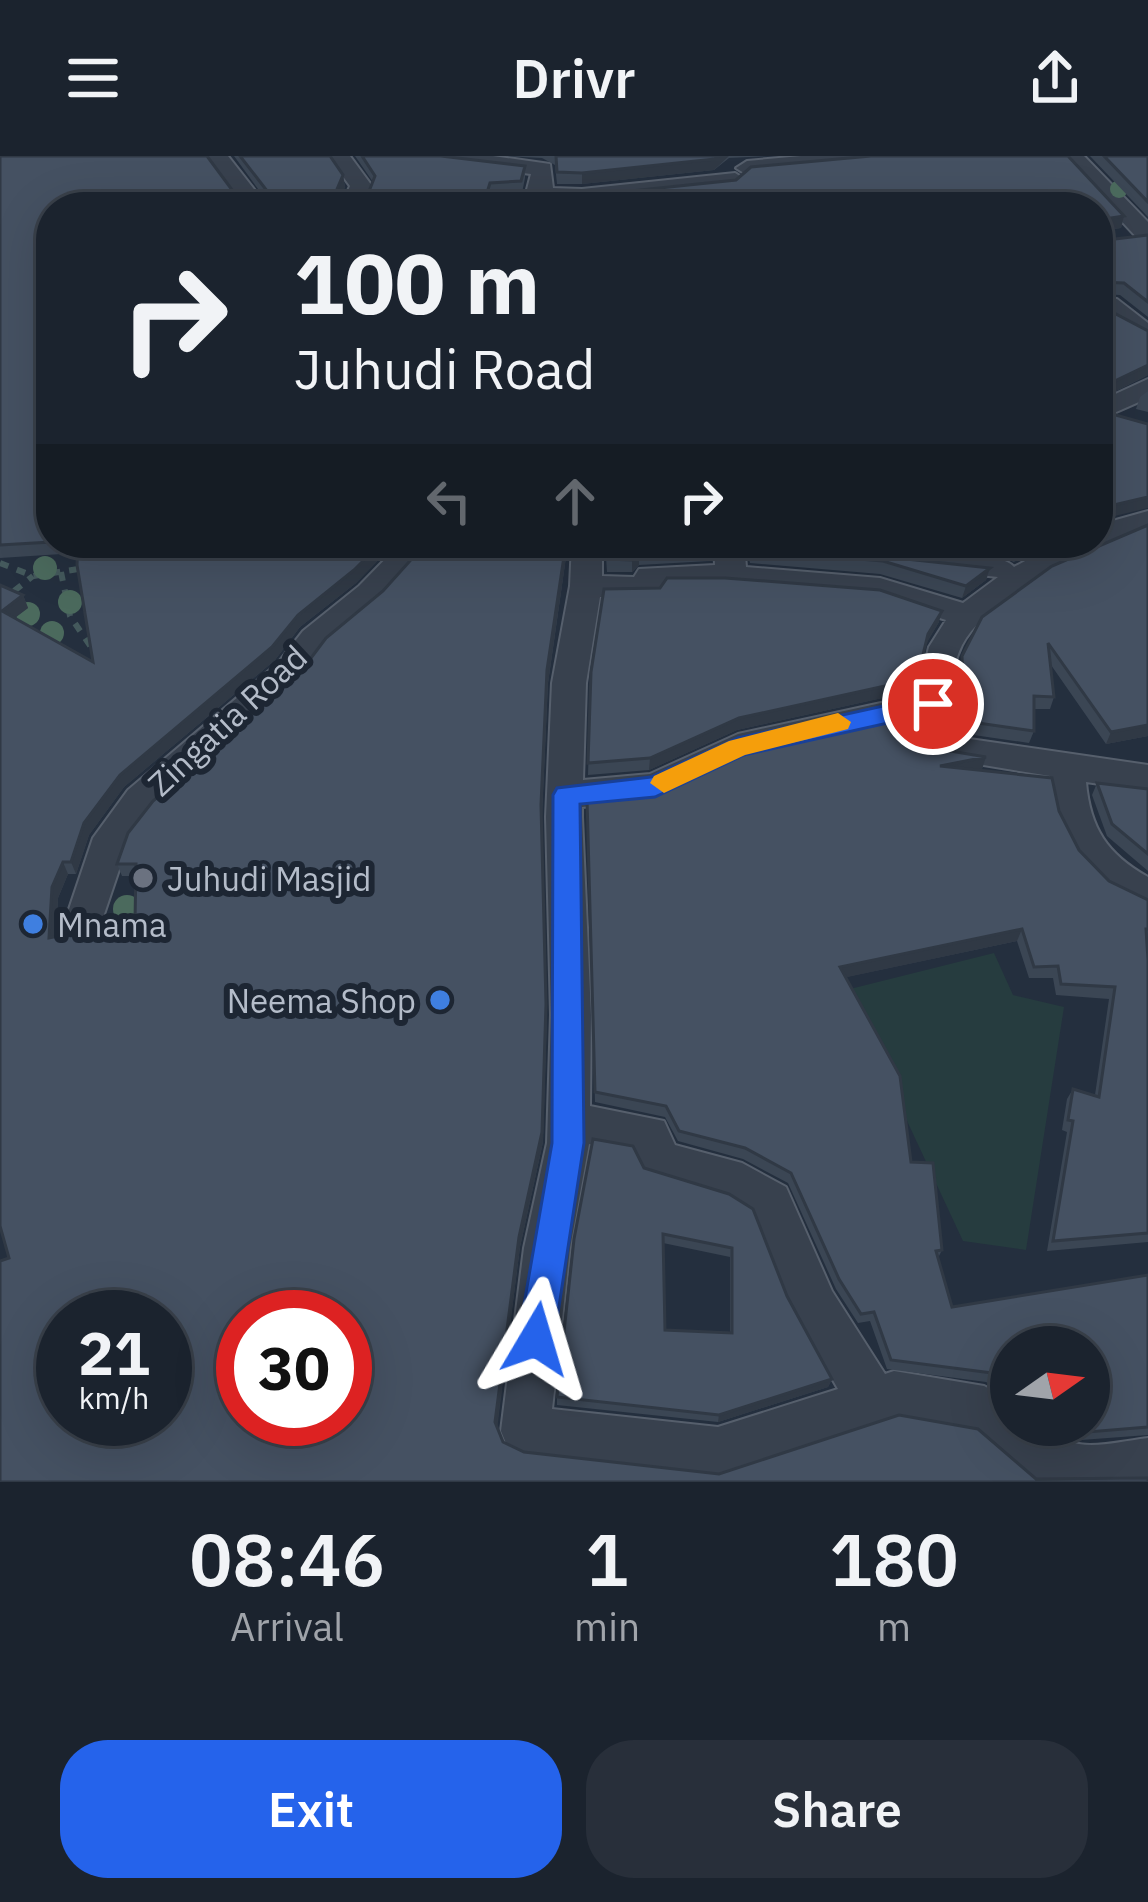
<!DOCTYPE html>
<html lang="en">
<head>
<meta charset="utf-8">
<style>
	body { margin:0; font-family:"IBM Plex Sans",sans-serif; background:#282f3a; color:#f1f3f6; height:100vh; display:flex; flex-direction:column; font-size:45px; white-space:nowrap }
	* { box-sizing:border-box; margin:0 }
	p { font-size:39px; color:#a0a4aa }
	.icon { flex:none; width:66px; height:66px; fill:none; stroke:currentColor; stroke-width:2; stroke-linecap:round; stroke-linejoin:round }
	.map { position:relative; height:1326px; overflow:hidden }
	.drawer { display:flex; flex-direction:column; background:#1b232e; flex:1 }
	.drawer>* { flex:none }
	.banner { position:absolute; left:36px; top:36px; width:1077px; height:366px; border-radius:48px; box-shadow:0 12px 48px #0002,0 0 0 3px #39404a; background:#1b232e; color:#f1f3f6; overflow:hidden }
	.needle { width:78px; rotate:76deg }
	.tools { position:absolute; left:990px; top:1170px; display:grid; gap:24px }
	.tools a { display:grid; place-items:center; width:120px; height:120px; border-radius:50%; background:#1b232e; box-shadow:0 12px 48px #0002,0 0 0 3px #39404a; font-size:60px }
	.speed { position:absolute; left:36px; top:1134px; display:flex; gap:24px; font-size:60px; font-weight:700; text-align:center }
	.speed>* { display:grid; place-content:center; width:156px; height:156px; border-radius:50%; background:#1b232e; box-shadow:0 12px 48px #0002,0 0 0 3px #39404a; line-height:1 }
	.speed small { font-size:30px; font-weight:400 }
	.speed .limit { border:18px solid #d22; background:#fff; color:#111 }
	.pin { position:absolute; display:grid; place-items:center; width:102px; height:102px; color:#fff; margin:-51px; border:6px solid #fff; border-radius:50%; box-shadow:0 3px 12px #0007 }
	.me { position:absolute; width:132px; margin:-66px; rotate:7deg; stroke-linejoin:round; filter:drop-shadow(0 0 9px #0008) }
	.turn { display:flex; align-items:center; gap:42px; height:252px; padding:0 60px; font-size:54px }
	.turn .icon { width:156px; height:156px; stroke-width:2.5 }
	.turn b { display:block; font-size:84px; line-height:102px }
	.lanes { display:flex; align-items:center; height:114px; padding:0 60px; background:#0003; justify-content:center; gap:60px; direction:ltr }
	.lanes .off { opacity:.35 }
	.eta { display:flex; justify-content:space-evenly; align-items:center; height:204px; text-align:center }
	.eta b { font-size:72px; font-weight:600; line-height:84px }
	.action { display:flex; gap:24px; margin-top:auto; padding:24px 60px }
	.action a { flex:1; height:138px; border-radius:48px; background:#2563eb; color:#fff; font-size:48px; font-weight:600; line-height:138px; text-align:center }
	.action a+a { background:#282f3a; color:#f1f3f6 }
	header { display:flex; justify-content:space-between; align-items:center; height:156px; padding:0 60px; background:#1b232e; font-size:54px; font-weight:600 }
	.map>svg:first-child { display:block }
	.green { fill:#263c3f }
	.lines { fill:none; stroke-linecap:round; stroke-linejoin:round }
	.street-casing { stroke:#565f6c; stroke-width:4 }
	.path { stroke:#44595c; stroke-width:6; stroke-dasharray:9 9; stroke-linecap:butt }
	.street { fill:#38414e; fill-rule:evenodd }
	.tree { fill:#4b6a5d }
	.wall { fill:#3b4654; fill-rule:evenodd }
	.shaded-wall { fill:#303945 }
	.building { fill:#455162; stroke:#303945; stroke-width:3; fill-rule:evenodd }
	.route { fill:#2563eb; stroke:#184099; stroke-width:3 }
	.slow { fill:#f59e0b }
	.worship-dot { fill:#6b7280; stroke:#1d2633; stroke-width:4.5 }
	.shop-dot { fill:#3f7fe0; stroke:#1d2633; stroke-width:4.5 }
	.labels { text-anchor:middle; dominant-baseline:central; stroke-width:12; stroke-linejoin:round; paint-order:stroke }
	.street-label { font-size:33px; fill:#b4bcc9; stroke:#1d2633 }
	.poi-label { font-size:33px; fill:#b4bcc9; stroke:#1d2633; text-anchor:start }
</style>
</head>
<body>
<header><svg class="icon" aria-label="menu" viewBox="0 0 24 24"><path d="M4 6h16M4 12h16M4 18h16"/></svg>Drivr<svg class="icon" aria-label="share" viewBox="0 0 24 24"><path d="M12 15V3M7 8l5-5 5 5M5 13v7h14v-7"/></svg></header>
<div class="map">
<svg width="1148" height="1326" viewBox="0 0 1148 1326">
	<rect width="100%" height="100%" fill="#242f3e"/>
	<polygon class="green" points="994,797 1013,839 1064,851 1026,1094 963,1085 846,834"/>
	<g class="lines">
		<g class="street-casing">
			<g id="street">
				<polygon points="206,0 228,0 268,51 244,51"/>
				<polygon points="328,0 350,0 372,30 365,51 341,51 350,30"/>
				<polygon points="431,0 493,0 550,8 553,32 582,33 735,17 746,24 735,31 582,47 547,45 541,51 488,51 494,41 525,41 531,18 442,7"/>
				<polygon points="801,0 880,0 869,7 747,19 736,12 747,5"/>
				<polygon points="1061,0 1084,0 1148,66 1148,87 1140,85"/>
				<polygon points="1098,141 1117,143 1148,167 1148,188 1098,157"/>
				<polygon points="1148,223 1148,242 1098,264 1098,246"/>
				<path d="M1148,355V374C1096,390 988,439 962,489C948,517 950,551 956,581L1148,609V635L1086,626C1090,672 1107,698 1148,721V754C1085,733 1055,684 1050,620L929,600L919,563L747,602L655,644L582,651V661L591,859L590,950L664,965L675,989L742,1007L786,1031L832,1135L885,1218L894,1215L984,1230L1011,1244V1269H1042C1075,1300 1106,1287 1148,1282V1326H1030L975,1277L894,1263L718,1321L525,1299L508,1292L501,1275L524,1092L547,987L551,859L546,661L552,527L570,430L572,387H602V420L634,421L639,413L715,409L714,387H744L746,411L880,422L963,447L998,421L905,411L852,394L848,387C877,387 1000,392 1014,411L1058,387H1098V369ZM724,429L878,442L946,464L929,491L918,539L738,578L650,618L583,624L586,527L600,441L659,439L664,430ZM589,988L635,996L645,1018L729,1044L755,1060L789,1147L838,1233L718,1271L552,1253L570,1092Z"/>
				<polygon points="401,387 433,387 381,444 325,491 302,523 154,654 128,687 96,782 82,787 68,782 63,771 93,682 128,634 278,507 303,475 359,430"/>
			</g>
		</g>
		<g class="path">
			<polyline points="0,407 33,420 85,412"/>
			<polyline points="61,416 70,460 93,494"/>
			<polyline points="0,446 33,420"/>
		</g>
		<use href="#street" class="street"/>
	</g>
	<g class="tree">
		<circle cx="1119" cy="33" r="9"/>
		<circle cx="45" cy="412" r="12"/>
		<circle cx="70" cy="446" r="12"/>
		<circle cx="28" cy="458" r="12"/>
		<circle cx="52" cy="477" r="12"/>
		<circle cx="127" cy="753" r="14"/>
	</g>
	<g class="wall">
		<path d="M0,0H207L238,42L266,44L234,0H330L343,19L345,31L340,44L366,43L373,26L355,0H441L525,10V22L522,37L490,39L489,43L541,44L549,38L583,40L736,24L751,11L871,0H1068L1124,60L1121,72L1098,75V85L1148,79V161L1120,139L1099,138V149L1148,175V219L1098,244V51H51V387H395L356,427L300,471L275,504L124,631L89,679L76,718H68L58,742L56,781L135,765L136,720H122L117,708L128,677L153,645L302,514L326,482L383,435L426,387H568L548,527L542,661L547,859L543,986L520,1091L497,1270L503,1286L524,1296L719,1318L899,1259L978,1273L1036,1323L1148,1322V1326H0V1105L9,1102L0,1070V429L23,439L28,452L14,462L93,506L77,409V397L0,402ZM63,1161H165V1263H63ZM243,1161H345V1263H243Z"/>
		<polygon points="505,0 767,0 729,2 714,14 582,28 557,28 555,9 542,2"/>
		<polygon points="1090,0 1148,0 1148,61"/>
		<polygon points="1148,235 1148,256 1136,253 1140,241"/>
		<polygon points="1148,369 1148,580 1106,588 1051,509 1054,541 1050,553 1034,553 1034,575 1029,587 960,577 959,512 962,500"/>
		<polygon points="605,387 712,387 710,405 639,409 632,416 607,416"/>
		<polygon points="745,387 857,387 906,403 990,412 986,424 962,442 880,418 750,407"/>
		<polygon points="930,387 1049,387 1014,406 987,395"/>
		<polygon points="939,466 925,489 914,535 737,574 649,614 588,619 591,516"/>
		<polygon points="932,592 986,601 982,613 977,614 1059,655 1079,694 1109,725 1148,744 1148,1086 1047,1095 1067,976 1062,974 1067,943 1073,933 1095,939 1109,843 1056,839 1053,822 1029,822 1017,785 846,821 942,1094 938,1102 952,1151 1148,1119 1148,1279 1081,1284 1074,1269 1089,1269 1089,1191 1011,1191 1011,1239 986,1226 887,1213 870,1165 858,1167 836,1133 788,1027 743,1003 678,985 665,961 595,946 587,643 656,636"/>
		<polygon points="1097,627 1148,633 1148,715 1107,680 1092,639"/>
		<path d="M644,1012L787,1140L832,1223L828,1231L718,1266L557,1249V1241ZM663,1087L730,1101V1176L665,1174Z"/>
	</g>
	<g class="shaded-wall">
		<polygon points="719,0 729,0 714,14 582,28 582,17"/>
		<polygon points="343,19 345,31 337,49 335,38"/>
		<polygon points="1124,60 1121,72 1098,75 1098,64"/>
		<polygon points="1148,209 1148,219 1098,244 1098,233"/>
		<polygon points="1148,341 1148,352 1098,364 1101,352"/>
		<polygon points="381,387 395,387 356,427 300,471 275,504 124,631 89,679 76,718 71,706 84,667 120,619"/>
		<polygon points="566,387 568,387 548,527 547,514"/>
		<polygon points="1030,387 1049,387 1014,406 1018,393"/>
		<polygon points="639,396 639,409 632,416 632,404"/>
		<polygon points="990,412 986,424 962,442 966,430"/>
		<polygon points="23,439 28,452 7,468 2,455"/>
		<polygon points="942,455 939,466 925,490 928,478"/>
		<polygon points="917,523 914,535 737,574 649,614 650,602 739,562"/>
		<polygon points="1148,569 1148,580 1106,588 1111,576"/>
		<polygon points="986,601 982,613 936,623 940,610"/>
		<polygon points="63,706 68,718 58,742 55,793 49,782 52,731"/>
		<polygon points="1022,773 1017,785 838,823 840,811"/>
		<polygon points="546,848 543,986 520,1091 497,1274 495,1266"/>
		<polygon points="832,1223 828,1231 718,1266 719,1259"/>
	</g>
	<g class="building">
		<polygon points="0,0 207,0 238,42 266,44 271,40 240,0 330,0 343,19 335,38 340,44 366,43 375,20 362,0 441,0 525,10 521,25 490,27 485,43 541,44 549,38 583,40 736,24 751,11 871,0 1068,0 1124,60 1098,64 1098,85 1148,79 1148,146 1124,127 1099,126 1099,149 1148,175 1148,209 1098,233 1098,51 51,51 51,386 0,389"/>
		<polygon points="556,0 719,0 715,3 582,17 557,16"/>
		<polygon points="1104,0 1148,0 1148,46"/>
		<polygon points="1098,245 1098,254 1148,268 1148,341 1101,352 1098,369"/>
		<polygon points="1148,369 1148,569 1111,576 1048,487 1054,541 1034,540 1034,575 964,565 962,500 982,461 1052,410"/>
		<path d="M78,387H381L354,414L298,459L272,491L120,619L84,667L71,706H63L52,731L49,782L135,765L136,708H117L128,677L153,645L302,514L326,482L383,435L426,387H566L547,514L541,649L546,848L542,976L519,1081L495,1266L503,1286L524,1296L719,1318L899,1259L978,1273L1036,1323L1148,1322V1326H0V1105L9,1102L0,1070V429L23,439L2,455L93,506L77,409ZM63,1161H165V1263H63ZM243,1161H345V1263H243Z"/>
		<polygon points="606,387 712,387 711,392 639,396 632,404 607,403"/>
		<polygon points="750,387 857,387 906,403 990,412 966,430 883,405 752,394"/>
		<polygon points="1002,387 1030,387 1018,393"/>
		<polygon points="667,422 725,422 880,434 942,455 928,478 917,523 739,562 650,602 588,607 591,516 604,433 660,432"/>
		<polygon points="919,556 932,592 986,601 940,610 1052,622 1059,655 1079,694 1109,725 1148,744 1148,773 1146,773 1148,804 1148,1077 1053,1085 1073,965 1068,964 1073,933 1099,941 1115,831 1061,828 1058,810 1034,811 1022,773 840,811 900,920 911,1006 933,1007 942,1094 936,1095 952,1151 1148,1119 1148,1271 1088,1276 1085,1269 1089,1269 1089,1191 1011,1191 1011,1227 992,1217 891,1204 874,1156 861,1158 839,1123 791,1017 745,992 679,975 666,950 595,936 587,643 656,636 750,594"/>
		<polygon points="1097,627 1148,633 1148,698 1112,668"/>
		<path d="M593,983L633,990L644,1012L729,1038L753,1053L787,1140L832,1223L719,1259L557,1241L574,1083ZM663,1078L732,1092V1177L665,1174Z"/>
	</g>
	<polygon class="route" points="933,539 942,542 946,548 942,555 744,599 655,641 580,648 584,987 554,1183 548,1196 536,1201 523,1196 518,1183 552,987 553,639 557,632 651,621 738,582"/>
	<polygon class="slow" points="838,557 851,566 848,573 745,599 664,637 650,627 654,620 729,585"/>
	<circle class="worship-dot" cx="143" cy="722" r="12"/>
	<g class="shop-dot">
		<circle cx="33" cy="768" r="12"/>
		<circle cx="440" cy="844" r="12"/>
	</g>
	<g class="labels">
		<g class="street-label">
			<text transform="translate(227 564) rotate(-43)">Zingatia Road</text>
		</g>
		<g class="poi-label">
			<text x="167" y="722">Juhudi Masjid</text>
			<text x="57" y="768">Mnama</text>
			<text x="416" y="844" text-anchor="end">Neema Shop</text>
		</g>
	</g>
</svg>
<div class="tools">
<a><svg class="needle" viewBox="-14 -14 28 28"><path d="M0-13l5 13h-10z" fill="#e53935"/><path d="M0 13l5-13h-10z" fill="#a0a4aa"/></svg></a>
</div>
<div class="speed"><div>21<small>km/h</small></div><div class="limit">30</div></div>
<div class="pin" style="left:933px;top:548px;background:#d93025"><svg class="icon" aria-label="arrive" viewBox="0 0 24 24"><path d="M6 21V4h12l-3 4 3 4H6"/></svg></div>
<svg class="me" style="left:536px;top:1183px" viewBox="-20 -20 40 40"><path d="M0-17L14 15 0 8-14 15z" fill="#2563eb" stroke="#fff" stroke-width="4"/></svg>
<div class="banner">
<div class="turn"><svg class="icon" aria-label="right" viewBox="0 0 24 24"><path d="M7 20v-9h11M14 6l5 5-5 5"/></svg><div><b>100 m</b>Juhudi Road</div></div>
<div class="lanes"><svg class="icon off" aria-label="left" viewBox="0 0 24 24"><path d="M17 20v-9H6M10 6l-5 5 5 5"/></svg><svg class="icon off" aria-label="ahead" viewBox="0 0 24 24"><path d="M12 20V5M6 11l6-6 6 6"/></svg><svg class="icon" aria-label="right" viewBox="0 0 24 24"><path d="M7 20v-9h11M14 6l5 5-5 5"/></svg></div>
</div>
</div>
<section class="drawer">
<div class="eta">
<div><b>08:46</b><p>Arrival</p></div>
<div><b>1</b><p>min</p></div>
<div><b>180</b><p>m</p></div>
</div>
<div class="action"><a>Exit</a><a>Share</a></div>
</section>
</body>
</html>
